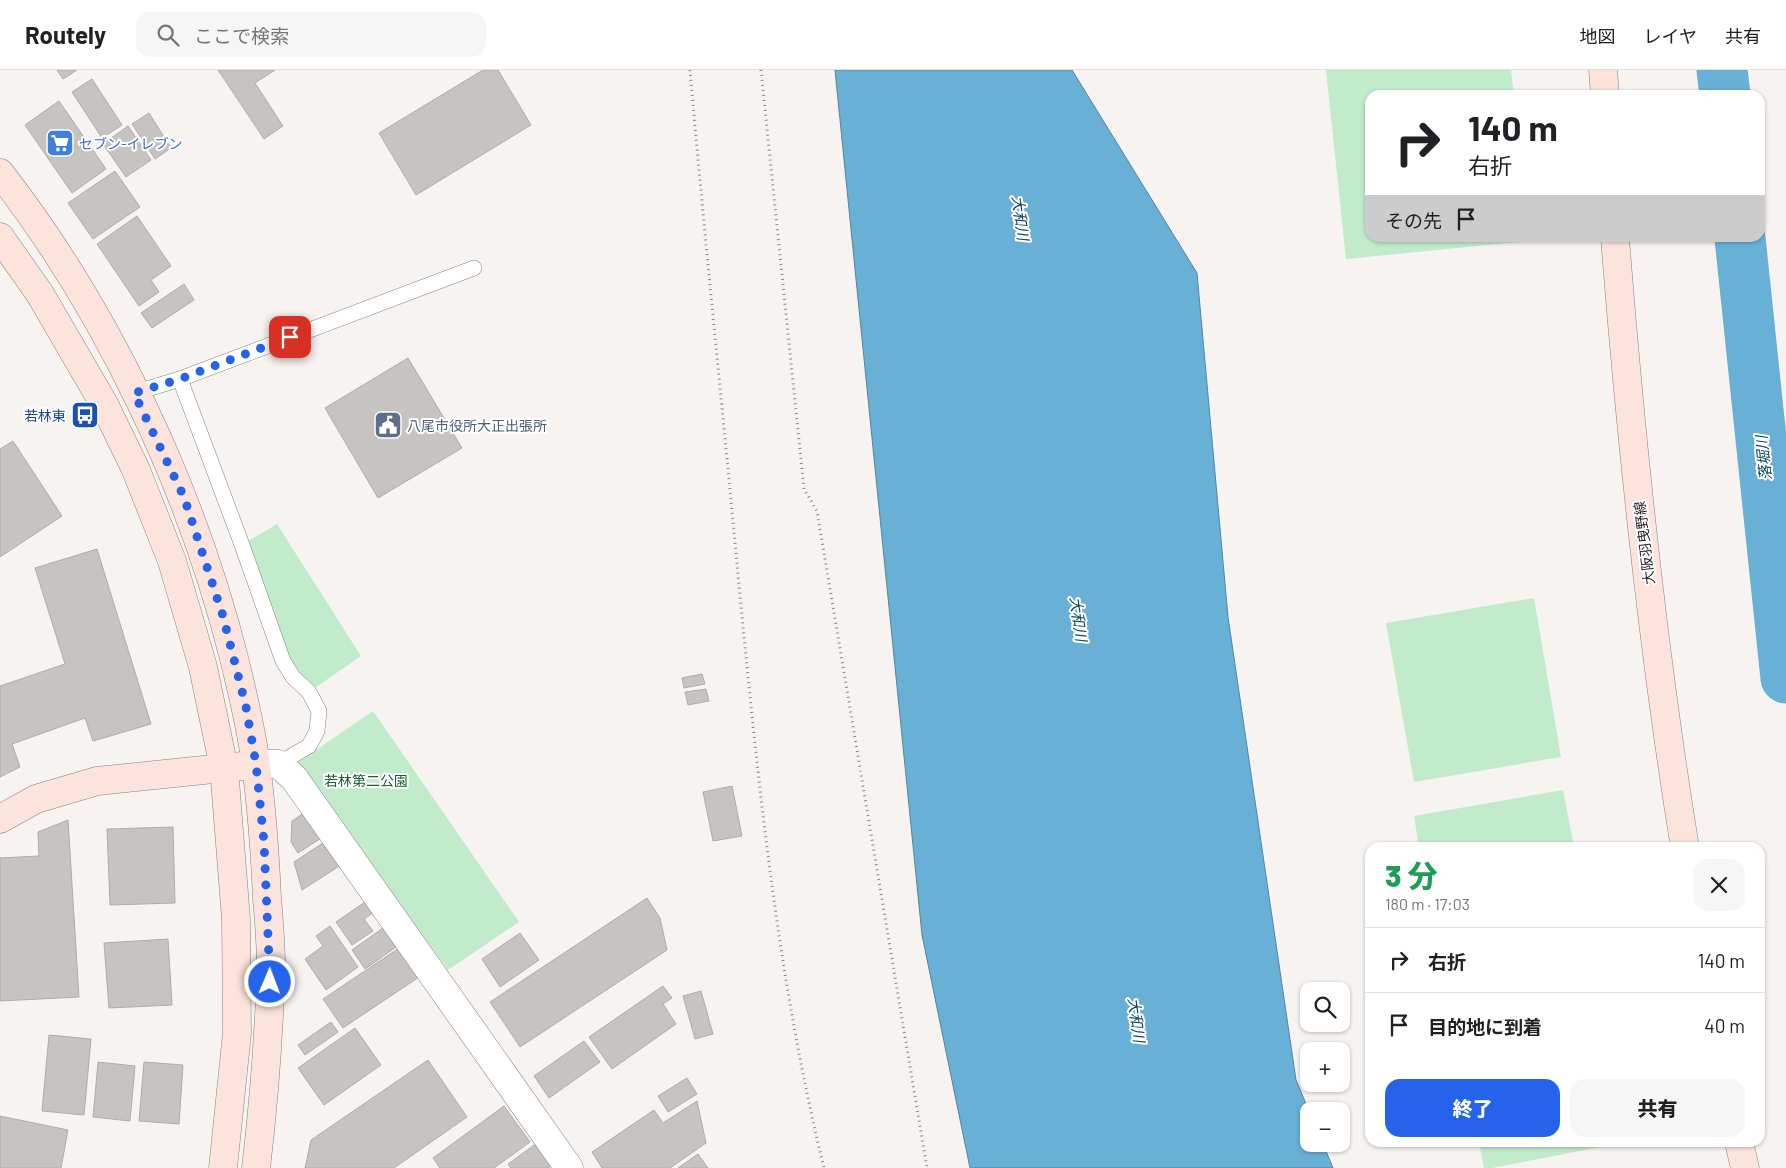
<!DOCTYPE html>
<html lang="ja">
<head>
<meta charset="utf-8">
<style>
	body { margin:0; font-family:Barlow,"Noto Sans JP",sans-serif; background:#f6f6f6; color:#202124; height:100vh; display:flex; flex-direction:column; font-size:19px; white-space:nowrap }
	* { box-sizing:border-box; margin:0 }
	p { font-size:16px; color:#757577 }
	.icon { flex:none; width:28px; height:28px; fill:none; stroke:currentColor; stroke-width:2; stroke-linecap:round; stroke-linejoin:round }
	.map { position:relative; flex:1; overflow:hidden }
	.panel { position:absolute; left:1365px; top:772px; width:400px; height:305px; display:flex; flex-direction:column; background:#fff; border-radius:15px; box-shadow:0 1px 4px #0004 }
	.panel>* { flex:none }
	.banner { position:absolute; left:1365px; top:20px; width:400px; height:152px; border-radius:15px; box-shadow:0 1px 4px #0004; background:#fff; color:#202124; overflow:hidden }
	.tools { position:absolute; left:1300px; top:912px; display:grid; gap:10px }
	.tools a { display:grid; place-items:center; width:50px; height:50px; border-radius:10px; background:#fff; box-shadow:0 1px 4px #0004; font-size:25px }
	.pin { position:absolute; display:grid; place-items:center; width:42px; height:42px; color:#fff; margin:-21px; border-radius:10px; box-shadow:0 2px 8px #0006 }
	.me { position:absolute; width:55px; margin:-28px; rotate:1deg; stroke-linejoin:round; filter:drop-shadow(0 0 4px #0008) }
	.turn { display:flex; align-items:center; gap:18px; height:105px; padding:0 20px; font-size:22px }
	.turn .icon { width:65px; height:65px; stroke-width:2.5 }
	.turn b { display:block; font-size:35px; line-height:42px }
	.then { display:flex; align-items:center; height:48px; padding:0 20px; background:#0003; gap:10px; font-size:19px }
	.round { display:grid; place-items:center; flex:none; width:52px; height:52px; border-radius:15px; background:#f6f6f6 }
	.overview { display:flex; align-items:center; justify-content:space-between; height:85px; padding:0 20px }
	h1 { font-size:30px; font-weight:800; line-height:38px; color:#1e9e55 }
	.cta { display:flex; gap:10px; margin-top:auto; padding:10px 20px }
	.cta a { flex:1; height:58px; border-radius:15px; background:#2563eb; color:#fff; font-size:20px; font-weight:800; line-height:58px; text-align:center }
	.cta a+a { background:#f6f6f6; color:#202124 }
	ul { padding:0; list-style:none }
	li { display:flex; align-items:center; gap:15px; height:65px; padding:0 20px; border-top:1px solid #e0e0e0 }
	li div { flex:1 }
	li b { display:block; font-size:19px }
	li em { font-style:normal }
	header { display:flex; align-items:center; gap:30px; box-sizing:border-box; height:70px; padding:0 25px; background:#fff; border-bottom:1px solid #e0e0e0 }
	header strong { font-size:24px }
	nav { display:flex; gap:28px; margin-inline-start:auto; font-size:18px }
	.search { width:350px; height:45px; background:#f6f6f6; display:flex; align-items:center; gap:12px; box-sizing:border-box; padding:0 18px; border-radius:15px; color:#757577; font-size:19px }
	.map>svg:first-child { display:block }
	.green { fill:#c2ebcc }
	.water { fill:#68b0d6; stroke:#5385a0 }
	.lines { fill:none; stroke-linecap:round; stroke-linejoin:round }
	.river { stroke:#68b0d6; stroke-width:51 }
	.building { fill:#c7c3c1; stroke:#b0acaa }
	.lane-casing { stroke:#878382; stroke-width:16 }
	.street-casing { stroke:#878382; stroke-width:29 }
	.secondary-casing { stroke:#878382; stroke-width:29 }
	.path { stroke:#8a8786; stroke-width:3; stroke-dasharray:1 4; stroke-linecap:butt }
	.lane { stroke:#fff; stroke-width:15 }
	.street { stroke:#fff; stroke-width:28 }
	.secondary { stroke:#fce3dc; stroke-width:28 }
	.route { stroke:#2563eb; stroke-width:9; stroke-dasharray:0 16.2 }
	.labels { text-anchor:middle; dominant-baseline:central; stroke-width:4; stroke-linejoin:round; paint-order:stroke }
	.shop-label { font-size:14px; fill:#366cbe; stroke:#fff; text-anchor:start }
	.transit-label { font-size:14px; fill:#164399; stroke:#fff; text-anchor:end }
	.service-label { font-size:14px; fill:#4e5e75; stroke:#fff; text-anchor:start }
	.street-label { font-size:14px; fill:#232121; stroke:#fff }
	.park-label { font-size:14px; fill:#195d33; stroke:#fff }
	.water-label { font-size:15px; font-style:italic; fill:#084660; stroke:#fff }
</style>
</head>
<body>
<header>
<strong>Routely</strong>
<div class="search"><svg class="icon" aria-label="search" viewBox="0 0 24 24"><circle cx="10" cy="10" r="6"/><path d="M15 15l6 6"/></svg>ここで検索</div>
<nav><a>地図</a><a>レイヤ</a><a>共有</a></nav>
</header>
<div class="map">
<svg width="1786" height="1098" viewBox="0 0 1786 1098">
	<rect width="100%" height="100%" fill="#f7f3f1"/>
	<g class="green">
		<polygon points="1326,0 1511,0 1514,25 1370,25 1370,168 1528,168 1529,171 1346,189"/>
		<polygon points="277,454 361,586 309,622 293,607 242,475"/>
		<polygon points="1534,528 1561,687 1414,712 1386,553"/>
		<polygon points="373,641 519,852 448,900 297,693"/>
		<polygon points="1563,720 1574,777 1419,777 1414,746"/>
		<polygon points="1479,1073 1479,1072 1621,1073 1492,1098 1484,1098"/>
	</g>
	<polygon class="water" points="835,0 1072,0 1197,203 1228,547 1296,1010 1309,1041 1309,1074 1323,1074 1333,1098 970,1098 922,865"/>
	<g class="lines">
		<g class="river">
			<polyline points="1722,0 1725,25"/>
			<polyline points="1740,168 1786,608"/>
		</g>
	</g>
	<g class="building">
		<polygon points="57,0 77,0 63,9"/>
		<polygon points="218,0 275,0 255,13 283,56 264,69"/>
		<polygon points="483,0 498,0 531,55 416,125 379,63"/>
		<polygon points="92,9 122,55 102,68 72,22"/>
		<polygon points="59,31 106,99 72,123 25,55"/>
		<polygon points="149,43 171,78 155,89 132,54"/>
		<polygon points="128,56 151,90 126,107 103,74"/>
		<polygon points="115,101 140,137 93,169 68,133"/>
		<polygon points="137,146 171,196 151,210 159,222 139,236 97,174"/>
		<polygon points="184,214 194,230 152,258 141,243"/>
		<polygon points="408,288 462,378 378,428 325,338"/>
		<polygon points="13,371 62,446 0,487 0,379"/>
		<polygon points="97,479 151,654 93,671 85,648 12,674 20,697 0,707 0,616 65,594 35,498"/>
		<polygon points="702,604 705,614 684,618 682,608"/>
		<polygon points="706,619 709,631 688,635 685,622"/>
		<polygon points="732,716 742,766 713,771 703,722"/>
		<polygon points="307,741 323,767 298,783 291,772 292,751"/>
		<polygon points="68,750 79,927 0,931 0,788 39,786 38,762"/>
		<polygon points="173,757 175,833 110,835 107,759"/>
		<polygon points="326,771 341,795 302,820 294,792"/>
		<polygon points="647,828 660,848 667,880 520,977 490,932"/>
		<polygon points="365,832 373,843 364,849 373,861 352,875 336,852"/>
		<polygon points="330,856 358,897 326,920 305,889 323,876 316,866"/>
		<polygon points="383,858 396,877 365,899 352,880"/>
		<polygon points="520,863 539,890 500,917 482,889"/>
		<polygon points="168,869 172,935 109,938 104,873"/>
		<polygon points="399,878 419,907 343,958 323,929"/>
		<polygon points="663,916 672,928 663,934 676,954 612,999 589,967"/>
		<polygon points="701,921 713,964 695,969 683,926"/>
		<polygon points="331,952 338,962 305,985 298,975"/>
		<polygon points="355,958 381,995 324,1035 298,998"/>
		<polygon points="49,965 91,969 84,1045 42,1041"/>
		<polygon points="584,971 600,992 549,1028 534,1006"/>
		<polygon points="428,990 467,1047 394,1098 305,1098 311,1070"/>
		<polygon points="98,992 135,996 130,1051 93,1047"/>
		<polygon points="144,992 183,995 179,1054 139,1051"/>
		<polygon points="687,1008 697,1024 668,1042 658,1026"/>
		<polygon points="697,1031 706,1073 670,1098 602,1098 592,1082 654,1040 663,1053"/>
		<polygon points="504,1036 530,1072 494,1098 440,1098 433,1088"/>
		<polygon points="0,1046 68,1060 61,1098 0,1098"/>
		<polygon points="537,1073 552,1095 548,1098 511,1098 508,1094"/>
		<polygon points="698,1084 708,1098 678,1098"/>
	</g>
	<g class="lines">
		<g class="lane-casing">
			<g id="lane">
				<polyline points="180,309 242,475 283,591 293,607 309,622 319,641 317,661 309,676 278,694"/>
				<polyline points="134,323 180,309 474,198"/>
			</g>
		</g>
		<g class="street-casing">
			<polyline id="street" points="256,694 278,694 294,708 569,1098"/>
		</g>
		<g class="secondary-casing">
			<g id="secondary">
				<polyline points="1603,0 1605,25"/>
				<path d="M0,103C109,243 192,420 235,592C243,626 252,661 256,696C262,740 265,784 267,828C269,851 271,874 271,897C269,964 264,1031 256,1098"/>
				<polyline points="0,167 40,224 104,334 136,400 172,491 203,597 224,698 236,849 237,963 223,1098"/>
				<path d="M1615,168C1631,372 1652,575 1685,778"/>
				<polyline points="0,749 36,729 97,711 242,696"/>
				<polyline points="1739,1072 1745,1098"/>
			</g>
		</g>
		<g class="path">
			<path d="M690,0C705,172 723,343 739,515C758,710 777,907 824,1098"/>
			<polyline points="761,0 804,419 817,441 927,1098"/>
		</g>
		<use href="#lane" class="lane"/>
		<use href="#street" class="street"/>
		<use href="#secondary" class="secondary"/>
	</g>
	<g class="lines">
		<polyline class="route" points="270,912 264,772 256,694 246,637 223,546 184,427 134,323 180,309 290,267"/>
	</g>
	<defs>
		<g id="supermarket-square" transform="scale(1.4375)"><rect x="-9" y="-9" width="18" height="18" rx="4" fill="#3f7fe0" stroke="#fff"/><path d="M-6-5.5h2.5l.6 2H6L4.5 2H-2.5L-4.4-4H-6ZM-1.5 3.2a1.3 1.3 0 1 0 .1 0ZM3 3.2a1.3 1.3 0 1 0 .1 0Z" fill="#fff"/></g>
		<g id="bus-square" transform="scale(1.4375)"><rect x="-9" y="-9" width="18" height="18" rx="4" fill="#1a4fb4" stroke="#fff"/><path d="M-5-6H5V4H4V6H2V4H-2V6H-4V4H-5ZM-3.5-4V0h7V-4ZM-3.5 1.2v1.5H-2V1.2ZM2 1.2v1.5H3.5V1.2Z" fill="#fff"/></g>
		<g id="civic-square" transform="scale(1.4375)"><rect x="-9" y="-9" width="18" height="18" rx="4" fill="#5c6f8a" stroke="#fff"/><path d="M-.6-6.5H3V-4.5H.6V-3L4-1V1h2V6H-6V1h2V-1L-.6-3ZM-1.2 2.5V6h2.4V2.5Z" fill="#fff"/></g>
	</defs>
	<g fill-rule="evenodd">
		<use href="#supermarket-square" x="60" y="73"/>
		<use href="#bus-square" x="85" y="345"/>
		<use href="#civic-square" x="388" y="355"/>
	</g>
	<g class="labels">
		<g class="shop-label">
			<text x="79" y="73">セブン-イレブン</text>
		</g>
		<g class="transit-label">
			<text x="66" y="345">若林東</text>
		</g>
		<g class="service-label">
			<text x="407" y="355">八尾市役所大正出張所</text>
		</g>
		<g class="street-label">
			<text transform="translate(1644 473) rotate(-97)">大阪羽曳野線</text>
		</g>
		<g class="park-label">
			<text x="366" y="710">若林第二公園</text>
		</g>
		<g class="water-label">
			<text transform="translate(1021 148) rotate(82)">大和川</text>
			<text transform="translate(1763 388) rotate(-96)">落堀川</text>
			<text transform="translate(1079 549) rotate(82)">大和川</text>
			<text transform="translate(1137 950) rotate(82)">大和川</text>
		</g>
	</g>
</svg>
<div class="tools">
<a><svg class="icon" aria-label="search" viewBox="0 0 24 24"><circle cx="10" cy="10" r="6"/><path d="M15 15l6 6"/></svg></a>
<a>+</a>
<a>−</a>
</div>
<div class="pin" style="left:290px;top:267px;background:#d93025"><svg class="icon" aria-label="arrive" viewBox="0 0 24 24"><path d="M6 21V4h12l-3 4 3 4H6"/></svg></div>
<svg class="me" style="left:270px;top:912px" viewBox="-20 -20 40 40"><circle r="17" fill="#2563eb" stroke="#fff" stroke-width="3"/><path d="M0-11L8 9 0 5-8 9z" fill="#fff"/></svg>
<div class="banner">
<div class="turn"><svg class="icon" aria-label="right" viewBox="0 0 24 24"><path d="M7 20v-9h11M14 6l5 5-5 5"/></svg><div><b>140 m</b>右折</div></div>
<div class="then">その先<svg class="icon" aria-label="arrive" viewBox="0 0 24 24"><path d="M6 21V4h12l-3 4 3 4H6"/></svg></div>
</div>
<section class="panel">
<div class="overview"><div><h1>3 分</h1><p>180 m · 17:03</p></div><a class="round"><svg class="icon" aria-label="close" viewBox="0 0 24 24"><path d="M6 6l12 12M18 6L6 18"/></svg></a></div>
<ul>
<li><svg class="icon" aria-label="right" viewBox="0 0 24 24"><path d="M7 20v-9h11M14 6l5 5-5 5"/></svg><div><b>右折</b></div><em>140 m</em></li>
<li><svg class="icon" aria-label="arrive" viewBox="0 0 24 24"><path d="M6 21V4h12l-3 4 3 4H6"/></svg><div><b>目的地に到着</b></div><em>40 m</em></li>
</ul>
<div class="cta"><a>終了</a><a>共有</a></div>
</section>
</div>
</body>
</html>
